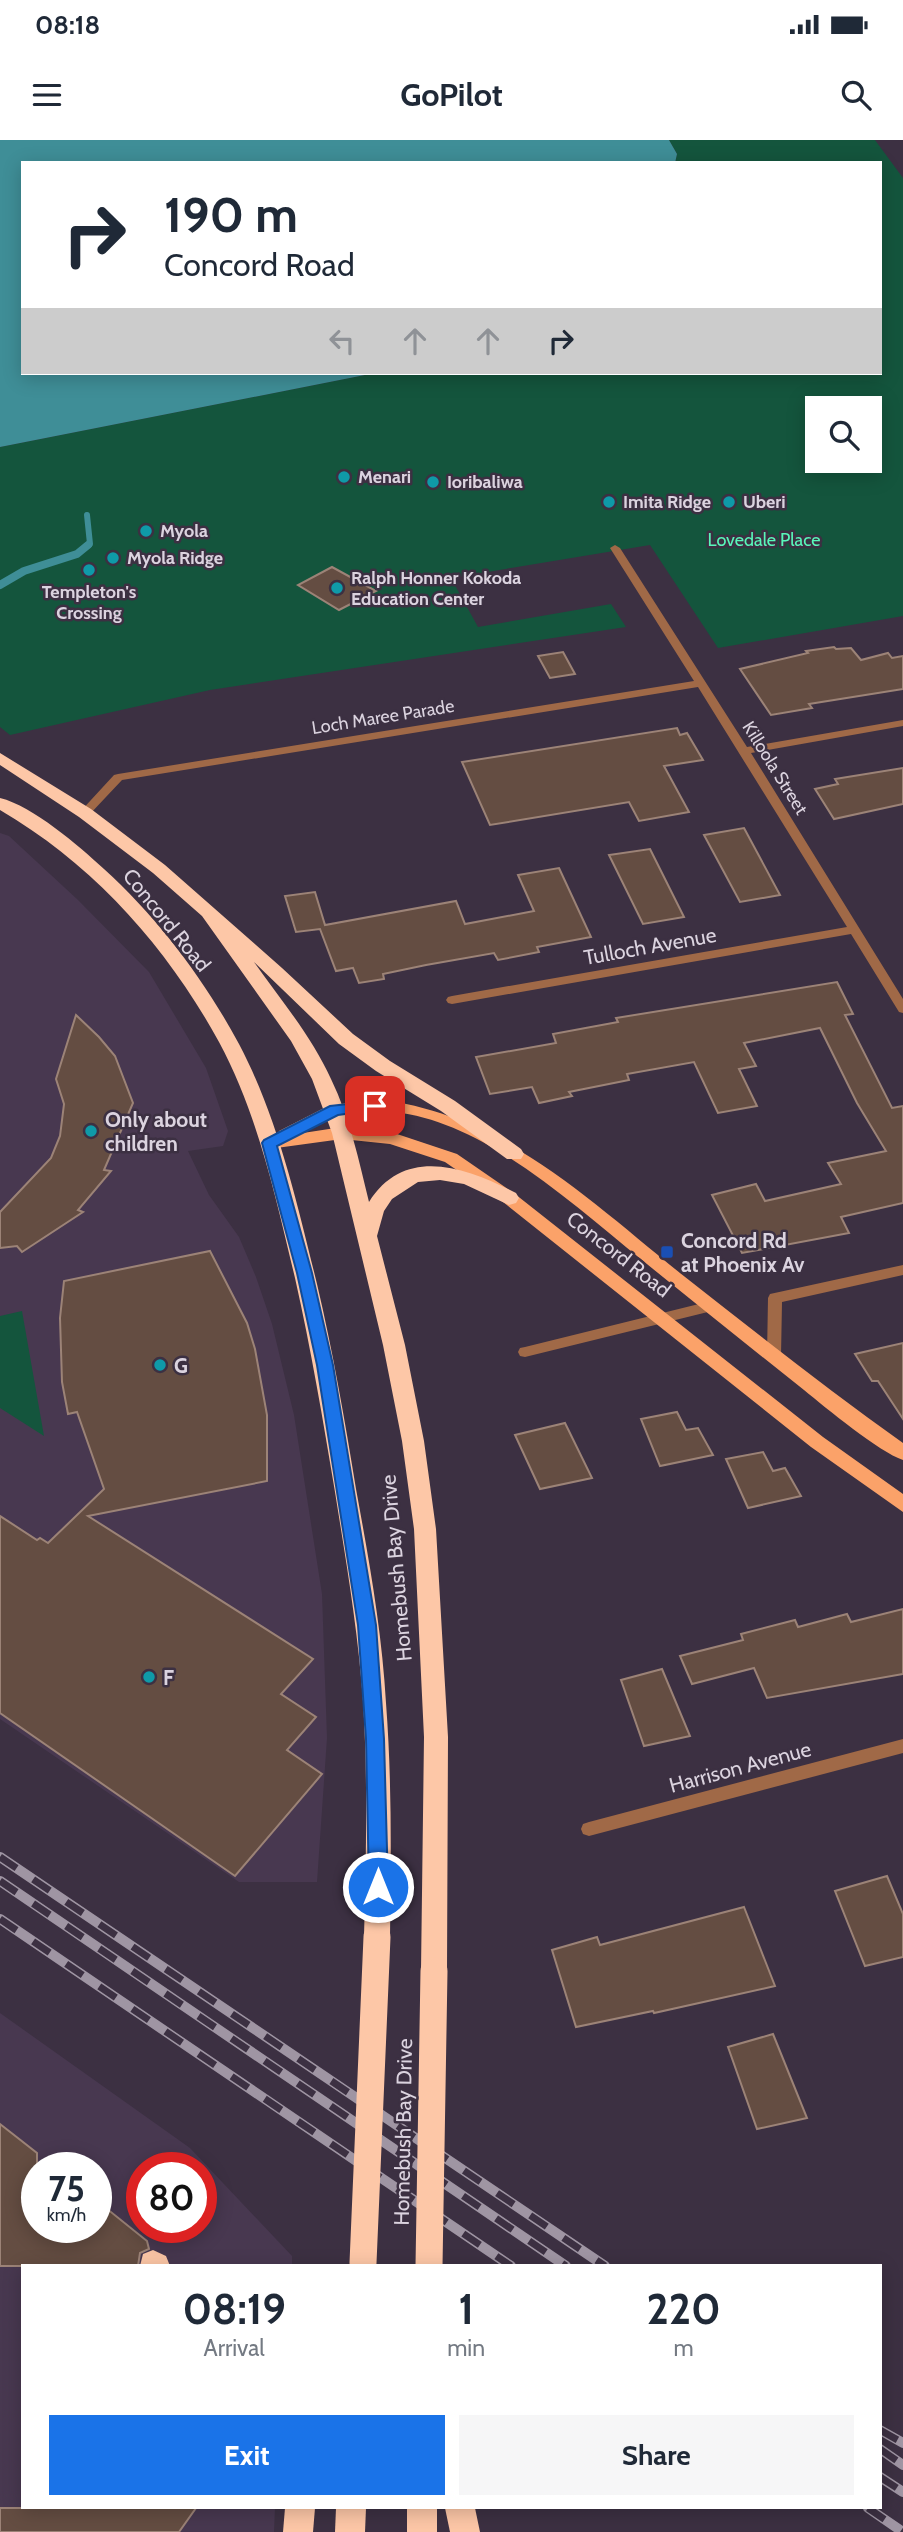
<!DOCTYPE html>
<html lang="en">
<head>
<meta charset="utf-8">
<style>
	body { margin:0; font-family:Cabin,sans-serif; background:#f6f6f7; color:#1f2937; height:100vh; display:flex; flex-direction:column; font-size:26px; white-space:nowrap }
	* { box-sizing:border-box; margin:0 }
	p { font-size:23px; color:#747a83 }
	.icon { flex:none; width:38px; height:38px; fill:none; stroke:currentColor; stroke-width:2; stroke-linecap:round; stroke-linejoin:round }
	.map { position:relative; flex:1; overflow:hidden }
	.side { position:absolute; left:21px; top:2124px; width:861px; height:245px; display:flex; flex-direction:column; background:#fff; border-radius:0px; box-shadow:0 4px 18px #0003 }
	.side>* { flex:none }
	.banner { position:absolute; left:21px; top:21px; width:861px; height:214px; border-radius:0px; box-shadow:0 4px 18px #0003; background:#fff; color:#1f2937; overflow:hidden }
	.controls { position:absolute; left:805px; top:256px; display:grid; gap:14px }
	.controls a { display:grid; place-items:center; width:77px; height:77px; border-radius:0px; background:#fff; box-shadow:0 4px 18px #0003; font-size:35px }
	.speed { position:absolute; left:21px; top:2012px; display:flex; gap:14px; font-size:35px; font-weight:700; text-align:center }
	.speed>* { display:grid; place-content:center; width:91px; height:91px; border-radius:50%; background:#fff; box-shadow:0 4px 18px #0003; line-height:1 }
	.speed small { font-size:18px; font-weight:400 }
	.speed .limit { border:10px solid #d22; background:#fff; color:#111 }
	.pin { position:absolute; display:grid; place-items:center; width:60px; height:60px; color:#fff; margin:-30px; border-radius:14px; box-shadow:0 4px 10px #0006 }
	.me { position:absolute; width:77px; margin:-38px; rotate:0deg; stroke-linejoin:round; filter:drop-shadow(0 0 5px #0008) }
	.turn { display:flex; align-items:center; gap:24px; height:147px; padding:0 28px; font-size:32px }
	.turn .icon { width:91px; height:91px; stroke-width:2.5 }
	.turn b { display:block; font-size:49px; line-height:60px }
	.lanes { display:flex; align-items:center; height:66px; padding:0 28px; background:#0003; justify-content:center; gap:35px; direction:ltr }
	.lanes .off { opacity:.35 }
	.eta { display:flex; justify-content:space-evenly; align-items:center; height:119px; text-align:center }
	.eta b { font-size:42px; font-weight:700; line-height:49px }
	.action { display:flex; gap:14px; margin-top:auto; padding:14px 28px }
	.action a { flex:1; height:80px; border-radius:0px; background:#1a73e8; color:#fff; font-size:28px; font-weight:700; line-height:80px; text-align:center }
	.action a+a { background:#f6f6f7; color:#1f2937 }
	.status { display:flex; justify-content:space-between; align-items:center; height:49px; padding:0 35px; background:#fff; direction:ltr }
	.status svg { height:19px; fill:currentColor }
	header { display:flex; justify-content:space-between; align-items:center; height:91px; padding:0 28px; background:#fff; font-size:32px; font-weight:700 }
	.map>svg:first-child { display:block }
	.built { fill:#483850; fill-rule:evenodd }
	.green { fill:#14553d; fill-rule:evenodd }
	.water { fill:#3f8e97 }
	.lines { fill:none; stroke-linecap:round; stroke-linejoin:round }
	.stream-far1 { stroke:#3f8e97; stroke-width:6 }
	.stream { stroke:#3f8e97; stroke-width:8 }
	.building { fill:#644d42; stroke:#9c8377; stroke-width:2 }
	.street { fill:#a06947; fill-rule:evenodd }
	.primary { fill:#fba269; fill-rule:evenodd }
	.highway { fill:#fdc7a7; fill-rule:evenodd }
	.rail-casing { stroke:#9f95a3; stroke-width:10 }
	.rail { stroke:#3c3042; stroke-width:7; stroke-dasharray:20; stroke-linecap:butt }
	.highway-bridge { stroke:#fdc7a7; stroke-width:27 }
	.route { fill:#1a73e8; stroke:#114b97; stroke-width:2 }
	.culture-dot { fill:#0f9aa8; stroke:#3c3042; stroke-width:2.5 }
	.transit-dot { fill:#1a4fb4; stroke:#3c3042; stroke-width:2.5 }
	.labels { text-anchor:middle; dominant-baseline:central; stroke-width:5; stroke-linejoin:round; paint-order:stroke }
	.far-poi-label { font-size:18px; font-weight:bold; fill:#dbd3df; stroke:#3c3042; text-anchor:start }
	.far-park-label { font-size:18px; fill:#58f7b9; stroke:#3c3042 }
	.far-street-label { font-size:18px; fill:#dbd3df; stroke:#3c3042 }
	.street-label { font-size:21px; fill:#dbd3df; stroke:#3c3042 }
	.poi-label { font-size:21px; font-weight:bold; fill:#dbd3df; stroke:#3c3042; text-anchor:start }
</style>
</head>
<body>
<div class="status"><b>08:18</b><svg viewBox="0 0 49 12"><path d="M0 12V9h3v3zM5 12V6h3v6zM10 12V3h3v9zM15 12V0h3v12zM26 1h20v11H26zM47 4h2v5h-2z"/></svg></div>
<header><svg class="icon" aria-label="menu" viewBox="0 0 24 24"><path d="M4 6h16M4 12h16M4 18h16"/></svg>GoPilot<svg class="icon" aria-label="search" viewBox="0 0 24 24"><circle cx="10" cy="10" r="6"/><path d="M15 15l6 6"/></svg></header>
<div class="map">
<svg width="903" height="2392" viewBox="0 0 903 2392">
	<rect width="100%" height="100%" fill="#3c3042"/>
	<g class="built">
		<polygon points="0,693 9,696 78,760 149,832 206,928 228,991 223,1006 188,1011 209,1055 239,1097 256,1137 272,1184 294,1275 322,1454 327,1598 317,1742 239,1742 0,1579"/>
		<path d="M0,1873L190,2008L292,2116V2126H23V2368H275L274,2392H0ZM37,2028H96V2088H37ZM142,2028H201V2088H142Z"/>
	</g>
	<g class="green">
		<path d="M669,0H875L903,38V476L718,508L650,405L451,438L478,487L611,464L626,487L210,550L10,595L0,587V307L375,233H880V23H675L677,14ZM817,268H870V320H817Z"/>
		<polygon points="22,1171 44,1296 0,1268 0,1176"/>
	</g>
	<polygon class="water" points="0,0 669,0 677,14 675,23 23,23 23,233 375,233 0,307"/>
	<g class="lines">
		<polyline class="stream-far1" points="86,407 90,404 87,375"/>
		<polyline class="stream" points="0,445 24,431 77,414 88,405"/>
	</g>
	<g class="building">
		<polygon points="332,427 376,451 339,470 298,445"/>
		<polygon points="834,507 836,509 851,508 861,520 888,513 892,518 903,516 903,549 809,564 812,568 771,575 740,529 808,513 806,511"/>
		<polygon points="563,512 575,534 550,538 538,516"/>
		<polygon points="677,588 680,595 687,593 703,620 664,626 689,672 639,681 629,662 490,685 462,622"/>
		<polygon points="903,628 903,664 834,679 815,649 838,644 835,639"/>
		<polygon points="744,688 780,755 740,762 704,695"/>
		<polygon points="650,709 684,777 643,784 609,715"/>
		<polygon points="559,728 591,797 537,807 539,812 498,820 494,813 426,825 383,834 384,839 359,843 353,828 336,831 320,789 296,792 285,756 315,752 325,785 456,761 465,784 534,771 518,735"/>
		<polygon points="837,842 853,874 845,875 892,968 903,966 903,1063 841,1077 849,1093 742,1113 712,1055 756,1044 765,1061 841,1044 828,1023 886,1011 857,963 820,888 744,903 756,926 739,929 757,966 718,973 694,922 627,934 629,940 569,952 572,956 539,963 532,947 490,954 476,917 556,903 553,894 618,882 616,878"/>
		<polygon points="76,875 99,897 115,916 133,963 104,1030 111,1031 78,1070 83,1072 22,1112 17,1106 0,1108 0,1072 51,1018 60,996 64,964 56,939"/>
		<polygon points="210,1111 247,1183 255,1209 267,1275 267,1341 88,1376 313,1519 281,1554 316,1577 287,1610 322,1634 235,1736 0,1573 0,1376 37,1400 40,1398 48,1403 104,1349 77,1272 68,1274 62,1242 60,1178 64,1141"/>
		<polygon points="903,1203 903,1279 878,1241 872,1241 855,1214"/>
		<polygon points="677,1272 686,1290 698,1288 713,1315 660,1326 641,1279"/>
		<polygon points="565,1283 592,1338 540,1349 515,1295"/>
		<polygon points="763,1312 773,1331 785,1328 801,1356 748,1368 726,1319"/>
		<polygon points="903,1469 903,1534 767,1558 754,1528 692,1544 680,1516 743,1500 741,1494 795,1480 798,1487 847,1474 851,1482"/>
		<polygon points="662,1529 690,1596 644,1606 621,1540"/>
		<polygon points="887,1736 903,1774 903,1817 865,1826 835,1751"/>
		<polygon points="744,1767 775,1846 654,1873 653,1871 576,1887 552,1810 597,1797 600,1805"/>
		<polygon points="773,1894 807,1978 757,1989 728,1907"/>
		<polygon points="0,1984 37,2013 37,2088 96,2088 96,2060 147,2101 149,2109 140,2113 138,2126 0,2126"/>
		<polygon points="0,2368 196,2368 179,2392 0,2392"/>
	</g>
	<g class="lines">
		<g class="street">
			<polygon points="615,405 620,408 747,607 903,580 903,586 751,613 903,859 903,873 899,872 851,794 452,864 448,863 446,860 448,857 452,856 847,787 698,547 122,640 89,675 81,675 79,673 114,635 118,634 694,541 610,408"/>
			<polygon points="903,1125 903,1135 782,1162 781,1216 779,1220 769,1220 767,1216 768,1158 770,1154"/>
			<polygon points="711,1161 718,1166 716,1170 525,1217 520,1216 518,1212 520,1208 525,1207"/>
			<polygon points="903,1599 903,1613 589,1696 583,1694 581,1689 583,1684 589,1682"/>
		</g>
		<path class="primary" d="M367,959C492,966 587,1058 680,1133C754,1191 827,1249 903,1303V1320C879,1312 826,1268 804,1250C750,1207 696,1164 642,1120C573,1065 486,982 394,972C359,968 333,976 303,993L342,987L391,992L457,1014L515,1054L823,1297L903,1354V1372L811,1307L503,1062L445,1022L390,1004L342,999L269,1009L261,1003L263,999L278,996L279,991L326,967Z"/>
		<g class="highway">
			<path d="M0,613L91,669L165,725L282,828L353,894L390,921L455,961L521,1009L524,1014L521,1019H507L441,971L376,931L339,904L254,822C281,860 312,897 331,939C350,978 359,1021 369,1062C405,1004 468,1028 516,1053L519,1058L516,1063L509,1065L464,1044L440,1040L418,1042L392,1059L384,1071L377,1096L405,1205L424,1301L436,1389L448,1597L447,1831L443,1840L434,1843L425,1840L421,1831L424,1597L414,1389L402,1301L383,1205L332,993L312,939L291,901L202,776L153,733L79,677L0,625Z"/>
			<path d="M0,658C33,666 79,706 104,729C158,778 204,839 239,904C278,978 297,1063 317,1144C333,1212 345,1281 356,1349C369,1420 382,1491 386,1563C392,1641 391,1719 390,1797L386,1805L377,1809L368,1805L364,1797C366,1718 368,1640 363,1561C358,1490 346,1421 335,1352C323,1280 311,1209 295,1138C276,1059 258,974 219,902C167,807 94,725 0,670Z"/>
			<polygon points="153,2110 166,2116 170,2126 140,2126 143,2114"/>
			<polygon points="285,2368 315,2368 313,2392 283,2392"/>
			<polygon points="336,2368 366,2368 365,2392 335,2392"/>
			<rect x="407" y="2368" width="30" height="24"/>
			<polygon points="445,2368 475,2368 480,2392 450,2392"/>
		</g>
		<g class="rail-casing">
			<g id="rail">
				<polyline points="0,1717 605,2126"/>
				<polyline points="0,1741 566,2126"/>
				<polyline points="0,1779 511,2126"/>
				<polyline points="880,2290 903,2303"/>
				<polyline points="880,2309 903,2325"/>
				<polyline points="880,2337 903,2352"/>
				<polyline points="868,2368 903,2392"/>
			</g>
		</g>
		<use href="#rail" class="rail"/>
		<g class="highway-bridge">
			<polyline points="363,2123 377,1797"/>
			<polyline points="429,2126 434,1831"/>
		</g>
	</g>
	<polygon class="route" points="375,961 383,966 381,969 338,975 277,1006 312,1133 333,1225 376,1485 384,1599 388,1747 385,1753 378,1755 372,1753 369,1747 366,1599 358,1485 317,1225 297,1133 262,1003 264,1000 330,966"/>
	<g class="culture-dot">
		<circle cx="344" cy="337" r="7"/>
		<circle cx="433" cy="342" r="7"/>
		<circle cx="609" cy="362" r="7"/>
		<circle cx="729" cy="362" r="7"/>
		<circle cx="146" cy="391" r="7"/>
		<circle cx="113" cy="418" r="7"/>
		<circle cx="89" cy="430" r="7"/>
		<circle cx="337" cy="448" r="7"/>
		<circle cx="91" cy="991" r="7"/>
		<circle cx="160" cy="1225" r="7"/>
		<circle cx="149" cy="1537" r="7"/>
	</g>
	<rect class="transit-dot" x="660" y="1105" width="14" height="14" rx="3.5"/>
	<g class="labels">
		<g class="far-poi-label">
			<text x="358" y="337">Menari</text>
			<text x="447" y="342">Ioribaliwa</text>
			<text x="623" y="362">Imita Ridge</text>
			<text x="743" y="362">Uberi</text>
			<text x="160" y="391">Myola</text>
			<text x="127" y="418">Myola Ridge</text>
			<text x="351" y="438">Ralph Honner Kokoda<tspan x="351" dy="21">Education Center</tspan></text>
			<text x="89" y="452" text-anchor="middle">Templeton's<tspan x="89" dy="21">Crossing</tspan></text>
		</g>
		<g class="far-park-label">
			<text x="764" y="400">Lovedale Place</text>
		</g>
		<g class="far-street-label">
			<text transform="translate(383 577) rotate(-9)">Loch Maree Parade</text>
			<text transform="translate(775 628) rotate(58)">Killoola Street</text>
		</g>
		<g class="street-label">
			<text transform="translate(167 780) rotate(51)">Concord Road</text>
			<text transform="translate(650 806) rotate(-10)">Tulloch Avenue</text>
			<text transform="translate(619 1114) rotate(38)">Concord Road</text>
			<text transform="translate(396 1428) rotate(-95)">Homebush Bay Drive</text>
			<text transform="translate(740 1627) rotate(-15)">Harrison Avenue</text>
			<text transform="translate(403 1992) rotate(-89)">Homebush Bay Drive</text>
		</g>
		<g class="poi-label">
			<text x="105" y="979">Only about<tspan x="105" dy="24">children</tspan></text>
			<text x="681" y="1100">Concord Rd<tspan x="681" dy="24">at Phoenix Av</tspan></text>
			<text x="174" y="1225">G</text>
			<text x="163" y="1537">F</text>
		</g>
	</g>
</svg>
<div class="controls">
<a><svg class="icon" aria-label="search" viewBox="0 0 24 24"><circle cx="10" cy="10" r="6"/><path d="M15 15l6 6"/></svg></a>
</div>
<div class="speed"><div>75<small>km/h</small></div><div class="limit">80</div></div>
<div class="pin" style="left:375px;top:966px;background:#d93025"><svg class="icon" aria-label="arrive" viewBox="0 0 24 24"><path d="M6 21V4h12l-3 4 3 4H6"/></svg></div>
<svg class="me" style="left:378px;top:1747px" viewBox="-20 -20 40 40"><circle r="17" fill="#1a73e8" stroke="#fff" stroke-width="3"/><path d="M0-11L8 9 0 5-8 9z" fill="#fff"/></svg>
<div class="banner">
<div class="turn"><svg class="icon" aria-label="right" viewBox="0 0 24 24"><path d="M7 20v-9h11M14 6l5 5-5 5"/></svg><div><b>190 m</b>Concord Road</div></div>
<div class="lanes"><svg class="icon off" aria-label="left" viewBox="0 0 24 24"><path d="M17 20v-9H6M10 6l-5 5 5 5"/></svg><svg class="icon off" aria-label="ahead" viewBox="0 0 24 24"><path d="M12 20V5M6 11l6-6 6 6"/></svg><svg class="icon off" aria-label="ahead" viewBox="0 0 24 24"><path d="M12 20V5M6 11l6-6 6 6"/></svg><svg class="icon" aria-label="right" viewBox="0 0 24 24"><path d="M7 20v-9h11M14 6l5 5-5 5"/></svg></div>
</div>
<section class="side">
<div class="eta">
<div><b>08:19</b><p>Arrival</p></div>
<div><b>1</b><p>min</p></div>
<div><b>220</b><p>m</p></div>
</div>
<div class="action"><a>Exit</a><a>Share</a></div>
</section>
</div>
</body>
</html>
